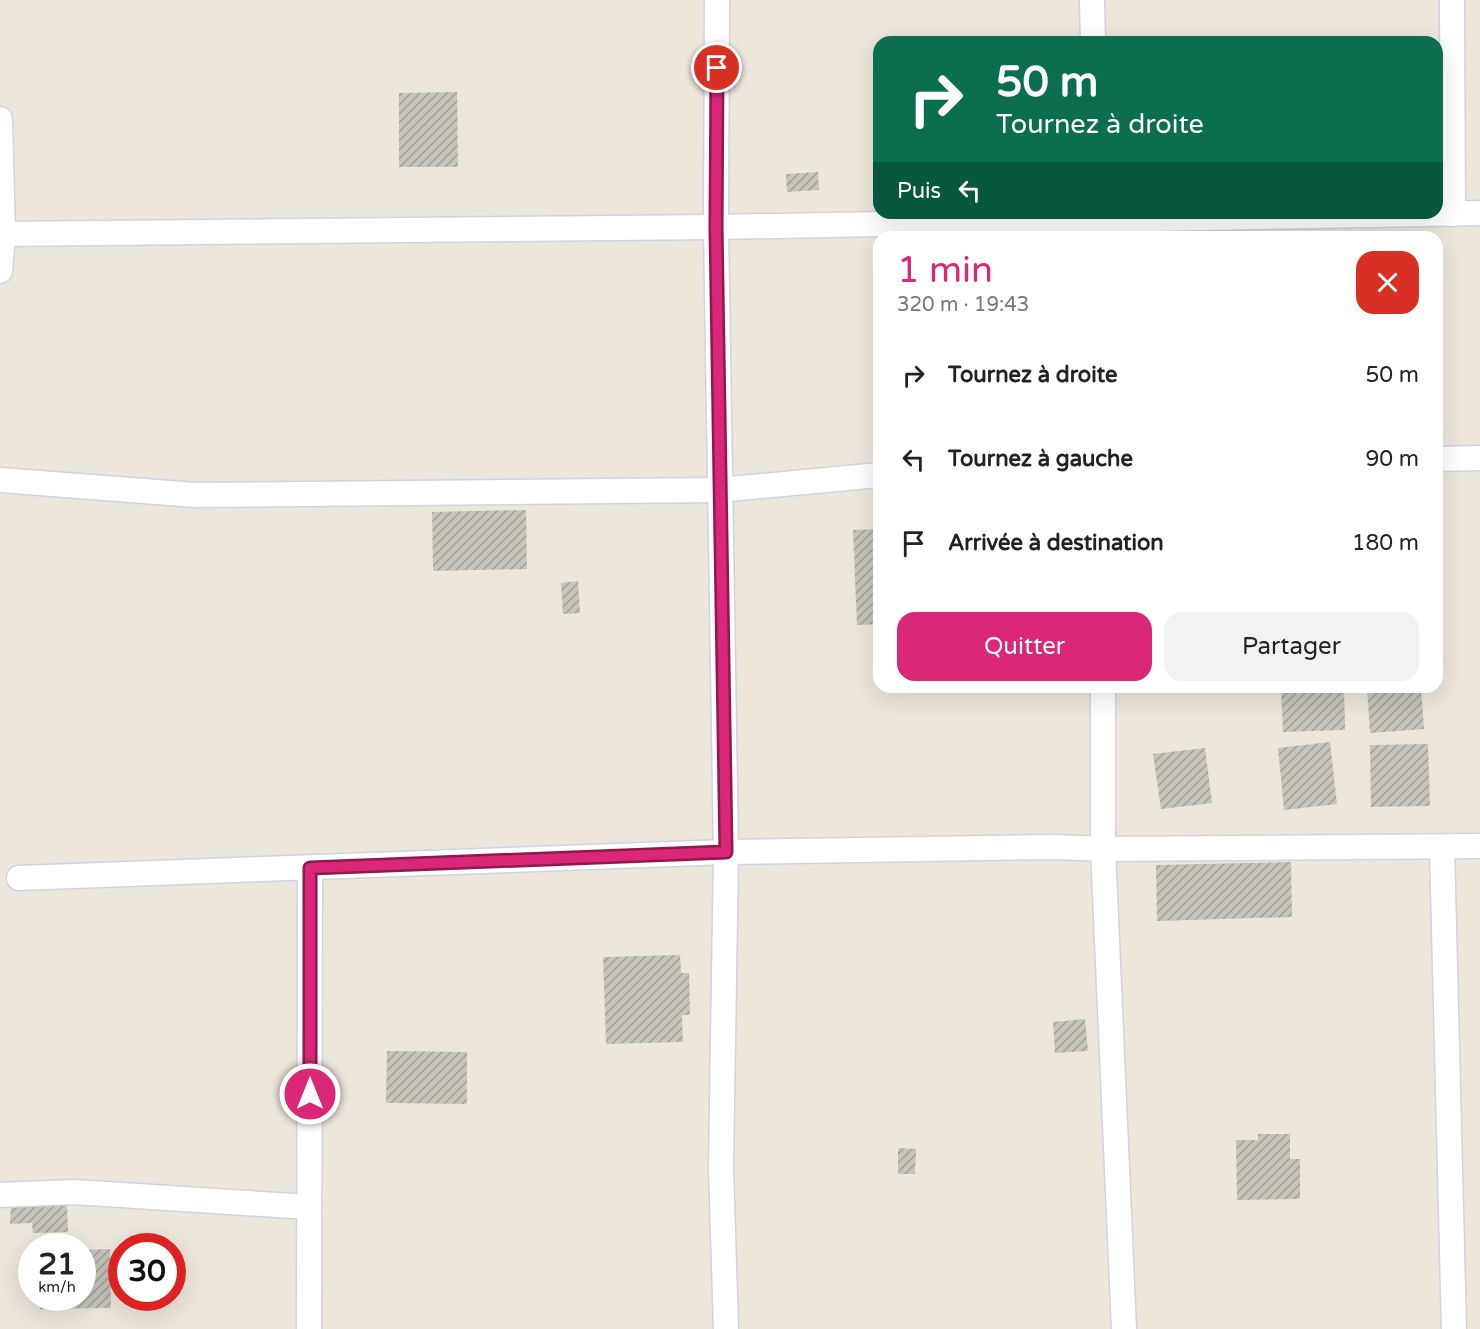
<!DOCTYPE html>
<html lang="fr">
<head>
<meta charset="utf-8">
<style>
	body { margin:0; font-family:"Varela Round",sans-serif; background:#f2f2f2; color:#222; height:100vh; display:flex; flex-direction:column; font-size:22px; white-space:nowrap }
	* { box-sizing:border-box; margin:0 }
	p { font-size:20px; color:#767676 }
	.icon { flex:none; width:33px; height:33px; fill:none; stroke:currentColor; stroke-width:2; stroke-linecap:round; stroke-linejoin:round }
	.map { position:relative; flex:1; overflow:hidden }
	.drawer { position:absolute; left:873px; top:231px; width:570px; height:462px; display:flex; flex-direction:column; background:#fff; border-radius:18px; box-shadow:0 6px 24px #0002 }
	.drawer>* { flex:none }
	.top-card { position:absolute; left:873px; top:36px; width:570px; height:183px; border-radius:18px; box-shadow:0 6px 24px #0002; background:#0b6e4f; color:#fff; overflow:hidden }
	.speed { position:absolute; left:18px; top:1233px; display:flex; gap:12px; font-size:30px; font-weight:700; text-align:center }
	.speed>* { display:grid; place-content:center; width:78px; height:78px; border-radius:50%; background:#fff; box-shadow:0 6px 24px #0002; line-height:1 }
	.speed small { font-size:15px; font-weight:400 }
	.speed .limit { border:9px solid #d22; background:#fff; color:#111 }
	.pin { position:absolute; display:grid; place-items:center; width:51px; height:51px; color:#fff; margin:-26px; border:3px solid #fff; border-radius:50%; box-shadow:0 2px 6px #0007 }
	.me { position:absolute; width:66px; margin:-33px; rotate:0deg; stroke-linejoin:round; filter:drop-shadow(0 0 4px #0008) }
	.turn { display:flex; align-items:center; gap:21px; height:126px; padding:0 24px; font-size:27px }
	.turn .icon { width:78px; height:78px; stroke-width:2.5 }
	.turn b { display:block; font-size:42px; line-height:51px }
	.then { display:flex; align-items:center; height:57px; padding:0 24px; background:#0003; gap:12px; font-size:22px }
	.round { display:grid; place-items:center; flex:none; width:63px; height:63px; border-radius:18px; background:#f2f2f2 }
	.head { display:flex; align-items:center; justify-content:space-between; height:102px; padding:0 24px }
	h1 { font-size:36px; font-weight:600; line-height:45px; color:#db2777 }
	.cta { display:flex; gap:12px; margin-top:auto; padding:12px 24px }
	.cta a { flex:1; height:69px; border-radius:18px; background:#db2777; color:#fff; font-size:24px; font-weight:600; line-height:69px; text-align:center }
	.cta a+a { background:#f2f2f2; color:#222 }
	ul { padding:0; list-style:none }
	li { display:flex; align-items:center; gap:18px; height:84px; padding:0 24px }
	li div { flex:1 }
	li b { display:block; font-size:22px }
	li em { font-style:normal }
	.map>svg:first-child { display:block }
	.building { fill:url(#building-hatch) }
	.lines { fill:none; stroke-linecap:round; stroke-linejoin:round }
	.minor-casing { stroke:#d0d3e3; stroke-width:27 }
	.minor { stroke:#fff; stroke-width:24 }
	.route-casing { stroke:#8e194d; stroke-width:15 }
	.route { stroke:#db2777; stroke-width:10 }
</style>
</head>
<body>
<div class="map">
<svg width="1480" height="1329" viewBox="0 0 1480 1329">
	<defs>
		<pattern id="building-hatch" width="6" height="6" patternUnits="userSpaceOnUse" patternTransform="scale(1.5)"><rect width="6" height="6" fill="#c7c4ba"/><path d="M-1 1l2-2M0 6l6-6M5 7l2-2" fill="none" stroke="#a29f97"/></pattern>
	</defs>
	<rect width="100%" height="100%" fill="#ece6db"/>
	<g class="building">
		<polygon points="457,92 458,167 399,167 399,93"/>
		<polygon points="818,172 819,190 787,192 786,174"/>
		<polygon points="526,510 527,569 433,571 432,512"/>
		<polygon points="879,529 879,624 857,625 853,530"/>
		<polygon points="578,581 580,613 563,614 561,583"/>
		<polygon points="1281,687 1344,687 1345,730 1283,732"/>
		<polygon points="1367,687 1421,687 1424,729 1370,733"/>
		<polygon points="1330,742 1337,804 1284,810 1278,748"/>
		<polygon points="1428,744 1430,806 1371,807 1370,745"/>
		<polygon points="1205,748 1212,803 1161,809 1153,754"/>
		<polygon points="1291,862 1292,917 1157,921 1156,865"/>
		<polygon points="680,955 681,973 689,973 690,1015 682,1015 683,1042 606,1044 603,957"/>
		<polygon points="1085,1019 1088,1051 1055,1053 1053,1022"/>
		<polygon points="387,1051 467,1052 467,1104 386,1103"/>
		<polygon points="1258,1134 1290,1134 1290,1159 1300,1159 1300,1199 1237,1200 1236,1140 1258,1140"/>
		<polygon points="898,1148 916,1149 915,1174 898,1174"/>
		<polygon points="67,1205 68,1232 33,1233 32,1223 10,1224 11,1206"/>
		<polygon points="110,1249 111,1308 40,1309 39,1298 82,1298 82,1250"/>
	</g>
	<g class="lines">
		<g class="minor-casing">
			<g id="minor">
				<polyline points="717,0 716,227 726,852 721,1167 726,1329"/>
				<polyline points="1092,0 1093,42"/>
				<polyline points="1452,0 1453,214"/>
				<polyline points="0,119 3,234 0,271"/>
				<polyline points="0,234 716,227 1480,213"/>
				<polyline points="1437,459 1480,458"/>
				<polyline points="0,480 196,495 719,490 879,475"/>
				<polyline points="1103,687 1103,849 1480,846"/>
				<polyline points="1442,847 1454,1329"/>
				<polyline points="19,878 726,852 1057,847 1103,849 1124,1329"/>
				<polyline points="0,1195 74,1192 309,1207"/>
				<polyline points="309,1329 310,868"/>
			</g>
		</g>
		<use href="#minor" class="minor"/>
	</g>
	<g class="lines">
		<g class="route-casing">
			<polyline id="route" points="310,1094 310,868 726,852 716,227 717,68"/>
		</g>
		<use href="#route" class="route"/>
	</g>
</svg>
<div class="speed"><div>21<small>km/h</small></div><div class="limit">30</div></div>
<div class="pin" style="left:717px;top:68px;background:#d93025"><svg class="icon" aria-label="arrive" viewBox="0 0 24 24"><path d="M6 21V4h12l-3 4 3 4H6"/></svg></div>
<svg class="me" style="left:310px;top:1094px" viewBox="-20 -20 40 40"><circle r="17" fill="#db2777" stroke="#fff" stroke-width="3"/><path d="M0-11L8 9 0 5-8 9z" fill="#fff"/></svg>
<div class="top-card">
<div class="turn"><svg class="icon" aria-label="right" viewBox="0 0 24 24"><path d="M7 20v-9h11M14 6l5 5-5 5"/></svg><div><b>50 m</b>Tournez à droite</div></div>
<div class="then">Puis<svg class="icon" aria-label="left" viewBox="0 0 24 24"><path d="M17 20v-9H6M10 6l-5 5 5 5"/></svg></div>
</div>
<section class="drawer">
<div class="head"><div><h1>1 min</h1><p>320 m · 19:43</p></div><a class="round" style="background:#d93025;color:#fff"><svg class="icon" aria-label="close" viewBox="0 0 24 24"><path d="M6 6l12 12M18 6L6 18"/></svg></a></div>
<ul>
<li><svg class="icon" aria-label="right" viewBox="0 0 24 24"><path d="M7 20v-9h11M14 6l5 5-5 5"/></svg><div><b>Tournez à droite</b></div><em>50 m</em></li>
<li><svg class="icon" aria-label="left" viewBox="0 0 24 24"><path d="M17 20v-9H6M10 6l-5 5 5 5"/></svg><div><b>Tournez à gauche</b></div><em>90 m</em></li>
<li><svg class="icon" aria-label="arrive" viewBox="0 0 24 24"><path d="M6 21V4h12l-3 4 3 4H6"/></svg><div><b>Arrivée à destination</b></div><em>180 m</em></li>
</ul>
<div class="cta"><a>Quitter</a><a>Partager</a></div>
</section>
</div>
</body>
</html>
